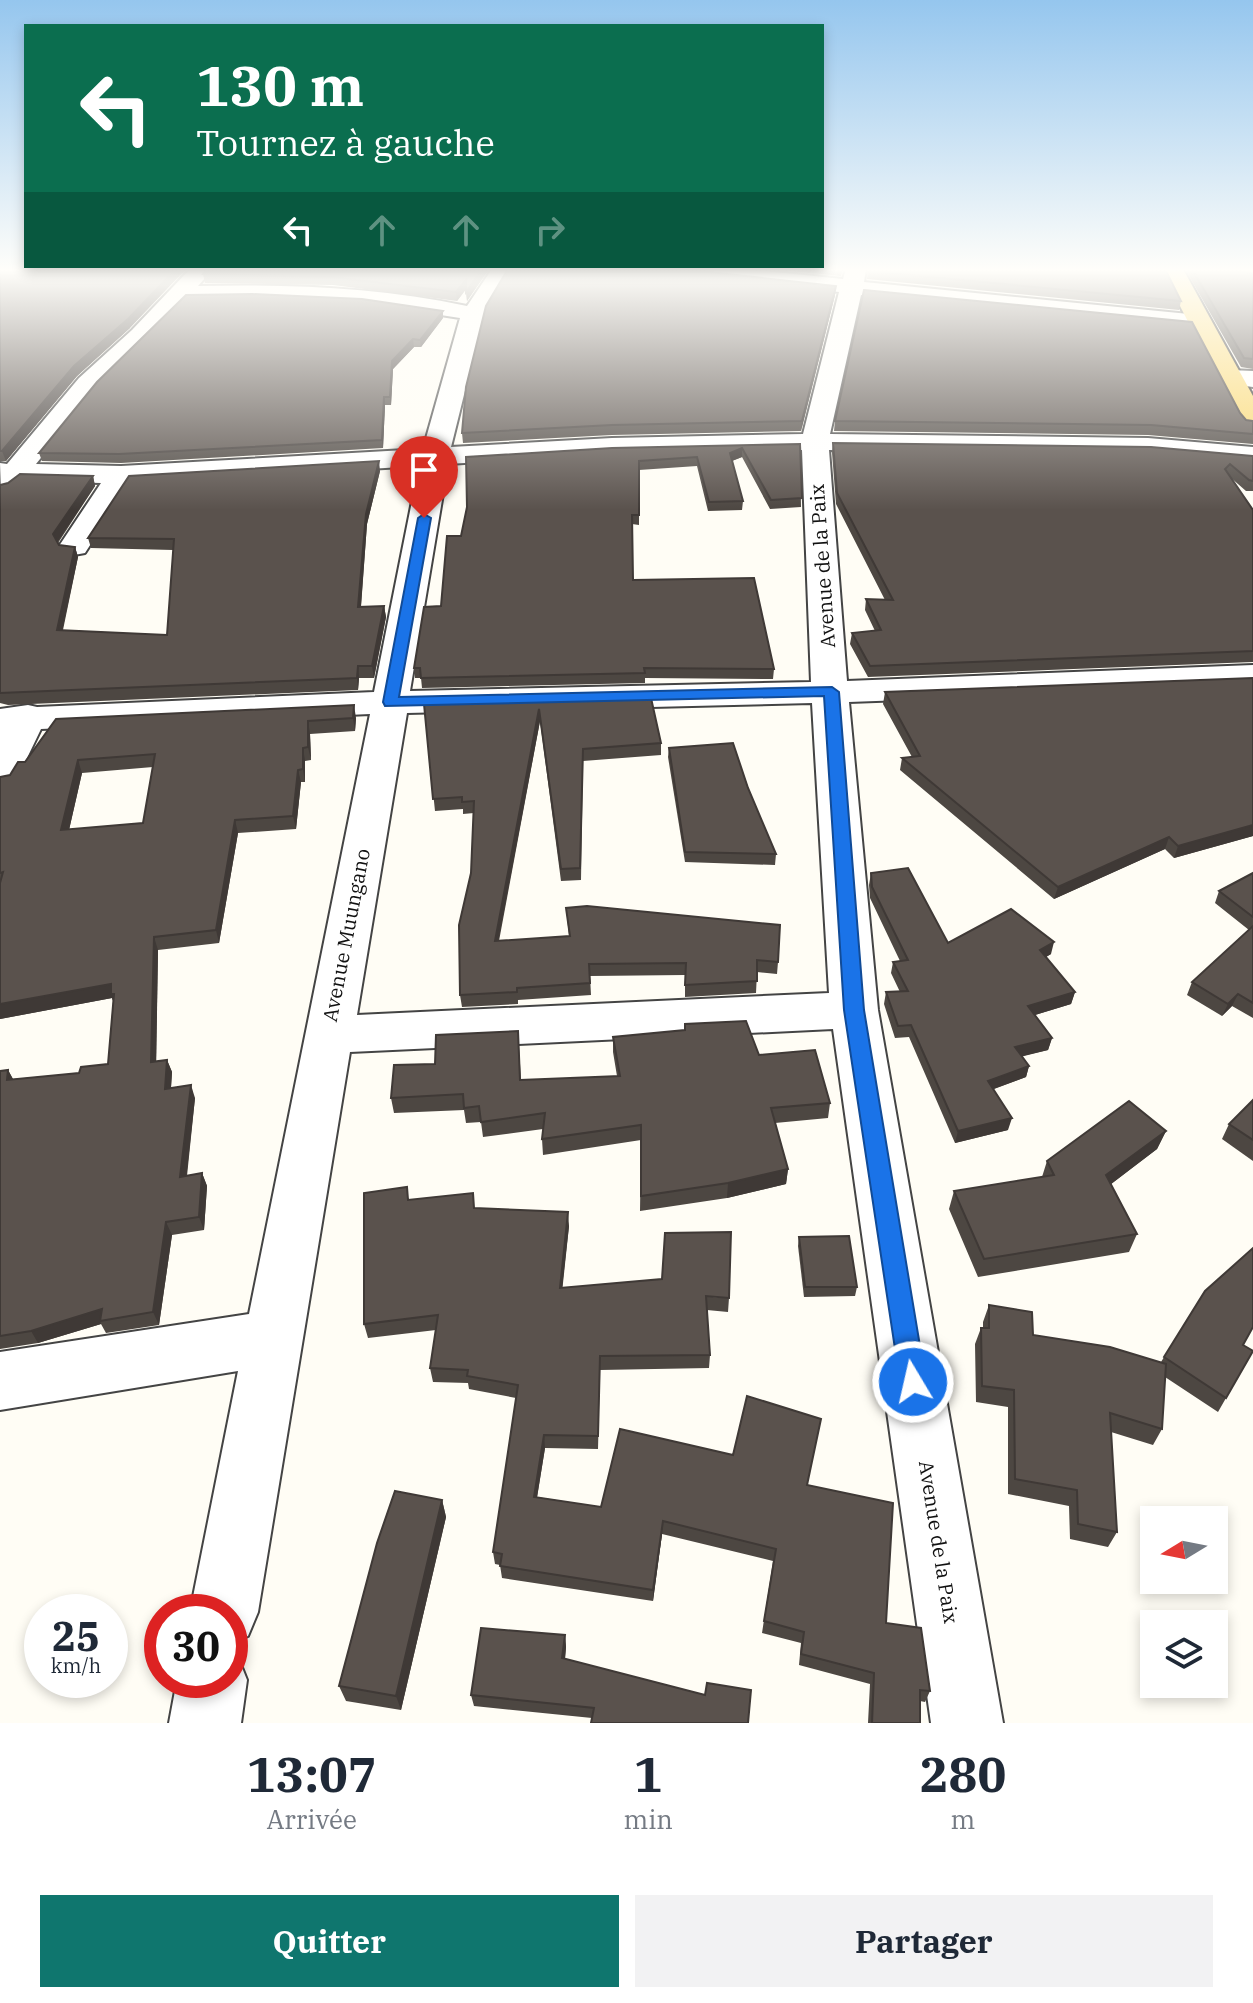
<!DOCTYPE html>
<html lang="fr">
<head>
<meta charset="utf-8">
<style>
	body { margin:0; font-family:"IBM Plex Serif",serif; background:#f2f2f3; color:#1f2937; height:100vh; display:flex; flex-direction:column; font-size:30px; white-space:nowrap }
	* { box-sizing:border-box; margin:0 }
	p { font-size:26px; color:#747a83 }
	.icon { flex:none; width:44px; height:44px; fill:none; stroke:currentColor; stroke-width:2; stroke-linecap:round; stroke-linejoin:round }
	.map { position:relative; height:1723px; overflow:hidden }
	.panel { display:flex; flex-direction:column; background:#fff; flex:1 }
	.panel>* { flex:none }
	.guide { position:absolute; left:24px; top:24px; width:800px; height:244px; border-radius:0px; box-shadow:0 4px 12px #0003; background:#0b6e4f; color:#fff; overflow:hidden }
	.needle { width:52px; rotate:260deg }
	.fabs { position:absolute; left:1140px; top:1506px; display:grid; gap:16px }
	.fabs a { display:grid; place-items:center; width:88px; height:88px; border-radius:0px; background:#fff; box-shadow:0 4px 12px #0003; font-size:40px }
	.speed { position:absolute; left:24px; top:1594px; display:flex; gap:16px; font-size:40px; font-weight:700; text-align:center }
	.speed>* { display:grid; place-content:center; width:104px; height:104px; border-radius:50%; background:#fff; box-shadow:0 4px 12px #0003; line-height:1 }
	.speed small { font-size:20px; font-weight:400 }
	.speed .limit { border:12px solid #d22; background:#fff; color:#111 }
	.pin { position:absolute; display:grid; place-items:center; width:68px; height:68px; color:#fff; margin:-82px -34px; border-radius:50% 50% 50% 0; rotate:-45deg; box-shadow:0 0 8px #0007 }
	.pin .icon { rotate:45deg }
	.me { position:absolute; width:88px; margin:-44px; rotate:351deg; stroke-linejoin:round; filter:drop-shadow(0 0 6px #0008) }
	.turn { display:flex; align-items:center; gap:28px; height:168px; padding:0 40px; font-size:36px }
	.turn .icon { width:104px; height:104px; stroke-width:2.5 }
	.turn b { display:block; font-size:56px; line-height:68px }
	.lanes { display:flex; align-items:center; height:76px; padding:0 40px; background:#0003; justify-content:center; gap:40px; direction:ltr }
	.lanes .off { opacity:.35 }
	.eta { display:flex; justify-content:space-evenly; align-items:center; height:136px; text-align:center }
	.eta b { font-size:48px; font-weight:700; line-height:56px }
	.cta { display:flex; gap:16px; margin-top:auto; padding:16px 40px }
	.cta a { flex:1; height:92px; border-radius:0px; background:#0f766e; color:#fff; font-size:32px; font-weight:700; line-height:92px; text-align:center }
	.cta a+a { background:#f2f2f3; color:#1f2937 }
	.map>svg:first-child { display:block }
	.lines { fill:none; stroke-linecap:round; stroke-linejoin:round }
	.minor-casing { stroke:#444; stroke-width:4 }
	.major-casing { stroke:#222; stroke-width:4 }
	.minor { fill:#fff; fill-rule:evenodd }
	.major { fill:#f9d66b; fill-rule:evenodd }
	.wall { fill:#4d4742; fill-rule:evenodd }
	.shaded-wall { fill:#3f3936 }
	.building { fill:#5a524d; stroke:#3f3936; stroke-width:2; fill-rule:evenodd }
	.route { fill:#1a73e8; stroke:#114b97; stroke-width:2 }
	.labels { text-anchor:middle; dominant-baseline:central; stroke-width:8; stroke-linejoin:round; paint-order:stroke }
	.street-label { font-size:20px; fill:#111; stroke:#fff }
</style>
</head>
<body>
<div class="map">
<svg width="1253" height="1723" viewBox="0 0 1253 1723">
	<rect width="100%" height="100%" fill="#fffdf5"/>
	<g class="lines">
		<g class="minor-casing">
			<g id="minor">
				<path d="M190,269H213L198,286C289,284 378,287 467,306L492,269H512L484,314L451,447L612,438L803,434L839,292L687,275L679,274L677,269H744L843,279L846,269H866L864,282L1199,315L1207,317L1211,322L1207,327L1199,329L861,295L830,434L1148,438L1253,447V463L1148,454L829,450L847,681L1253,665V687L849,702L878,1010L1003,1723H931L833,1029L350,1052L258,1612L248,1636L230,1644V1612H190L238,1371L0,1410V1352L249,1314L370,714L41,729L14,785L0,788V709L28,705L37,707L374,692L419,466L130,483L85,553L74,555L63,553L59,546L101,483L22,481L11,490L1,493L0,463L7,464L79,378L132,330ZM253,298L363,303L460,318L423,449L121,466L36,464L97,388L186,299ZM802,450L811,682L410,691L448,464L612,454ZM812,703L829,993L357,1015L407,713Z"/>
				<polygon points="1230,370 1253,371 1253,387 1221,383 1217,378 1221,373"/>
				<polygon points="230,1652 237,1655 247,1680 241,1723 169,1723 177,1680 230,1680"/>
			</g>
		</g>
		<g class="major-casing">
			<g id="major">
				<polygon points="1161,269 1183,269 1253,396 1253,429 1243,427 1239,421"/>
				<polygon points="1211,269 1253,269 1253,279 1222,276"/>
			</g>
		</g>
		<use href="#minor" class="minor"/>
		<use href="#major" class="major"/>
	</g>
	<g class="wall">
		<polygon points="0,269 130,328 77,376 6,461 0,461"/>
		<polygon points="489,269 467,301 466,289 457,301 333,285 205,283 203,274"/>
		<polygon points="772,269 843,269 841,276"/>
		<polygon points="868,269 1181,301 1179,310 867,279"/>
		<polygon points="1185,269 1222,269 1224,270 1253,273 1253,369 1241,367"/>
		<polygon points="835,295 801,431 612,435 463,443 462,433"/>
		<polygon points="443,318 421,347 414,347 393,369 391,405 385,405 383,448 121,463 42,461 39,453"/>
		<polygon points="1240,413 1246,420 1253,421 1253,444 1148,435 834,431 835,421"/>
		<polygon points="833,443 1253,456 1253,491 1246,491 1230,477 1253,510 1253,662 868,677 850,644 852,633 875,631 865,610 866,599 885,600 836,504 832,453"/>
		<polygon points="800,444 801,507 770,509 742,457 732,461 743,501 742,510 708,511 697,466 639,470 639,525 632,524 633,580 774,669 773,679 645,678 645,683 422,688 421,678 415,678 414,668 441,606 461,536 467,507 466,457"/>
		<polygon points="380,471 367,524 361,607 384,606 386,617 374,678 359,678 358,690 8,705 0,703 0,485 93,476 95,486 58,543 59,545 75,547 78,557 63,630 167,635 173,550 91,548 88,538"/>
		<polygon points="1253,678 1253,836 1174,858 1165,849 1054,899 900,770 902,758 912,757 883,704 885,692"/>
		<polygon points="651,698 661,743 661,755 583,761 581,880 561,881 540,721 499,941 569,936 566,908 778,962 777,974 757,972 756,993 685,997 685,975 590,976 591,995 518,1000 518,1004 462,1007 460,995 471,873 474,813 463,814 463,809 435,811 424,704"/>
		<path d="M356,718L355,731L310,734L311,760L305,761V782H301L296,829L238,833L219,943L158,950L156,1061L167,1060L172,1072L171,1088L195,1098L187,1176L202,1173L207,1186L204,1230L172,1235L159,1325L106,1333L101,1324L38,1343L0,1349V1071L8,1070L13,1079L79,1073L108,1064L113,1001L112,998L0,1019V777L10,775L25,762L56,719ZM153,767L143,823L69,830L82,773Z"/>
		<polygon points="669,748 748,788 776,854 775,865 685,862 668,757"/>
		<polygon points="871,873 948,943 1051,954 1046,957 1075,992 1071,1004 1035,1015 1052,1038 1048,1050 1022,1056 1029,1066 1026,1077 994,1089 1008,1130 955,1143 909,1037 895,1038 884,1004 886,992 900,992 891,973 893,962 900,961 870,898 869,885"/>
		<polygon points="1253,873 1253,1018 1232,1006 1222,1016 1187,995 1192,982 1249,930 1215,903 1219,891"/>
		<polygon points="518,1031 521,1080 617,1076 613,1052 613,1037 759,1055 830,1103 828,1118 775,1123 788,1169 786,1184 727,1198 640,1211 641,1140 543,1155 542,1139 543,1129 483,1137 481,1122 466,1123 464,1110 394,1113 391,1098 435,1064"/>
		<polygon points="1253,1100 1253,1161 1222,1139 1229,1124"/>
		<polygon points="1166,1131 1157,1149 1111,1184 1137,1234 1129,1252 978,1277 949,1209 954,1191 1042,1177 1047,1161"/>
		<polygon points="410,1200 475,1208 569,1226 562,1288 729,1298 728,1312 707,1310 710,1355 709,1368 600,1370 598,1449 545,1448 537,1497 601,1507 807,1485 886,1623 930,1691 925,1702 920,1701 920,1723 868,1723 870,1684 799,1665 801,1643 762,1633 773,1561 662,1534 653,1601 502,1578 500,1565 495,1564 493,1552 516,1398 469,1389 468,1383 433,1382 430,1368 436,1330 368,1338 364,1324"/>
		<polygon points="799,1237 857,1287 855,1296 804,1297 798,1246"/>
		<polygon points="1205,1291 1243,1345 1226,1398 1218,1412 1165,1377 1162,1429 1153,1445 1111,1432 1117,1532 1108,1547 1070,1539 1069,1506 1008,1494 1008,1407 976,1402 975,1344 981,1328 983,1328 983,1322 989,1305 1033,1335 1161,1362"/>
		<polygon points="442,1500 446,1517 401,1710 346,1701 339,1686"/>
		<polygon points="565,1635 566,1647 565,1659 748,1723 592,1718 474,1706 471,1695"/>
	</g>
	<g class="shaded-wall">
		<polygon points="176,269 186,269 130,328 77,376 6,461 2,451 74,366"/>
		<polygon points="482,269 489,269 467,301 466,292"/>
		<polygon points="466,280 467,288 457,301 456,292"/>
		<polygon points="836,286 835,295 801,431 802,421"/>
		<polygon points="443,311 443,318 421,347 420,340"/>
		<polygon points="413,339 414,347 393,369 391,405 390,397 392,361"/>
		<polygon points="384,397 385,405 383,448 382,440"/>
		<polygon points="742,448 742,457 729,462 730,453"/>
		<polygon points="379,461 380,471 367,524 360,618 358,607 366,514"/>
		<polygon points="93,476 95,486 56,544 53,534"/>
		<polygon points="75,547 78,557 60,641 57,630"/>
		<polygon points="384,606 386,617 374,678 372,666"/>
		<polygon points="358,666 359,678 358,690 357,678"/>
		<polygon points="354,705 356,718 355,731 353,718"/>
		<polygon points="539,709 540,721 496,953 495,941"/>
		<polygon points="308,721 310,734 311,760 308,747"/>
		<polygon points="303,748 305,761 305,782 303,769"/>
		<polygon points="78,760 82,773 66,843 61,830"/>
		<polygon points="298,770 301,782 296,829 293,816"/>
		<polygon points="235,820 238,833 219,943 216,930"/>
		<polygon points="1253,825 1253,836 1174,858 1178,846"/>
		<polygon points="1169,837 1165,849 1054,899 1058,887"/>
		<polygon points="154,937 158,950 156,1075 151,1062"/>
		<polygon points="1054,942 1051,954 1037,962 1040,950"/>
		<polygon points="111,984 116,1008 112,998 0,1019 0,1004"/>
		<polygon points="1075,992 1071,1004 1025,1018 1028,1006"/>
		<polygon points="1238,994 1232,1006 1222,1016 1228,1004"/>
		<polygon points="1052,1038 1048,1050 1012,1059 1015,1047"/>
		<polygon points="167,1060 172,1072 170,1102 165,1089"/>
		<polygon points="1029,1066 1026,1077 985,1092 988,1081"/>
		<polygon points="8,1070 15,1083 7,1080"/>
		<polygon points="191,1085 195,1098 185,1189 180,1177"/>
		<polygon points="1012,1118 1008,1130 955,1143 958,1131"/>
		<polygon points="1166,1131 1157,1149 1098,1194 1106,1175"/>
		<polygon points="788,1169 786,1184 727,1198 728,1183"/>
		<polygon points="202,1173 207,1186 204,1230 199,1217"/>
		<polygon points="568,1212 569,1226 561,1302 560,1288"/>
		<polygon points="166,1222 172,1235 159,1325 153,1312"/>
		<polygon points="102,1309 100,1321 101,1324 38,1343 31,1331"/>
		<polygon points="544,1435 545,1448 535,1510 534,1497"/>
		<polygon points="442,1500 446,1517 401,1710 396,1696"/>
		<polygon points="663,1521 662,1534 653,1601 653,1590"/>
		<polygon points="565,1635 566,1647 564,1669 562,1658"/>
	</g>
	<g class="building">
		<polygon points="0,269 176,269 128,319 74,366 2,451 0,451"/>
		<polygon points="207,269 482,269 466,292 466,280 456,292 332,277 203,274"/>
		<polygon points="508,269 681,269 836,286 802,421 612,425 462,433 466,387 486,306"/>
		<polygon points="869,269 1165,269 1181,301 868,271"/>
		<polygon points="1192,269 1222,269 1224,270 1253,273 1253,359 1244,358"/>
		<polygon points="864,290 1192,322 1240,413 1246,420 1253,421 1253,434 1151,425 835,421"/>
		<polygon points="252,294 362,299 443,311 420,340 413,339 392,361 390,397 384,397 382,440 119,454 39,453 97,382 186,295"/>
		<polygon points="833,443 1151,447 1253,456 1253,481 1249,480 1230,464 1225,469 1253,510 1253,651 870,666 852,633 881,630 866,599 893,600 837,493"/>
		<polygon points="800,444 802,498 771,500 742,448 730,453 743,501 709,502 697,457 639,461 639,515 632,515 633,580 754,578 774,669 644,668 645,673 421,678 420,668 414,668 424,607 441,606 447,536 461,536 467,507 466,457 612,448"/>
		<polygon points="379,461 366,514 358,607 384,606 372,666 358,666 357,678 0,693 0,485 8,483 20,474 93,476 53,534 59,545 75,547 57,630 167,635 174,539 88,538 129,476"/>
		<polygon points="1253,678 1253,825 1178,846 1169,837 1058,887 902,758 920,756 885,692"/>
		<polygon points="651,698 661,743 583,749 580,868 561,869 539,709 495,941 570,936 566,908 587,906 780,925 778,962 757,960 757,981 685,985 686,963 589,964 590,983 517,988 517,992 460,995 459,925 471,873 474,801 462,802 462,797 433,799 424,704"/>
		<path d="M354,705L353,718L308,721V747L303,748V769L298,770L293,816L235,820L216,930L154,937L151,1062L167,1060L165,1089L191,1085L180,1177L202,1173L199,1217L166,1222L153,1312L100,1321L102,1309L31,1331L0,1336V1071L8,1070L7,1080L79,1073L81,1067L108,1064L114,994H111V984L0,1004V883L3,872L0,873V777L10,775L18,762H25L56,719ZM155,754L143,823L61,830L78,760Z"/>
		<polygon points="733,743 748,788 776,854 685,852 669,748"/>
		<polygon points="908,868 948,943 1011,909 1054,942 1040,950 1075,992 1028,1006 1052,1038 1015,1047 1029,1066 988,1081 1012,1118 958,1131 911,1025 898,1026 886,992 908,991 893,962 908,960 872,887 871,873"/>
		<polygon points="1253,873 1253,917 1219,891"/>
		<polygon points="1253,926 1253,1003 1238,994 1228,1004 1192,982"/>
		<polygon points="746,1021 759,1055 815,1050 830,1103 771,1108 788,1169 728,1183 641,1196 641,1125 542,1139 545,1113 481,1122 479,1106 464,1108 463,1094 391,1098 394,1065 435,1064 436,1035 518,1031 520,1080 620,1076 613,1037 685,1030 685,1024"/>
		<polygon points="1253,1100 1253,1140 1229,1124"/>
		<polygon points="1129,1101 1166,1131 1106,1175 1137,1234 984,1259 954,1191 1054,1175 1047,1161"/>
		<polygon points="407,1187 408,1200 473,1193 474,1208 568,1212 560,1288 662,1279 665,1233 731,1232 729,1298 706,1296 710,1355 600,1356 598,1436 544,1435 534,1497 601,1507 620,1429 733,1455 747,1396 821,1419 807,1485 893,1503 886,1623 921,1628 930,1691 920,1690 920,1723 872,1723 874,1673 801,1654 804,1632 764,1621 776,1549 663,1521 653,1590 500,1566 502,1554 493,1552 518,1385 467,1376 468,1370 430,1368 438,1315 364,1324 364,1193"/>
		<polygon points="849,1236 857,1287 805,1287 799,1237"/>
		<polygon points="1253,1248 1253,1327 1243,1345 1253,1351 1226,1398 1164,1357 1205,1291"/>
		<polygon points="989,1305 1032,1312 1033,1335 1110,1347 1166,1364 1162,1429 1110,1413 1117,1532 1078,1524 1077,1490 1015,1479 1014,1390 982,1386 981,1328 989,1328"/>
		<polygon points="395,1491 442,1500 396,1696 339,1686 377,1543"/>
		<polygon points="481,1628 565,1635 562,1658 705,1695 707,1683 751,1690 748,1723 591,1723 594,1708 471,1695"/>
	</g>
	<linearGradient id="sky" x2="0" y2="1"><stop stop-color="#95c6ee"/><stop offset="0.53" stop-color="#fffefa"/><stop offset="1" stop-color="#fffefa" stop-opacity="0"/></linearGradient>
	<rect width="1253" height="510" fill="url(#sky)"/>
	<polygon class="route" points="424,514 431,518 399,697 832,687 839,692 864,1010 926,1382 922,1391 913,1395 904,1391 900,1382 844,1010 824,696 385,706 383,702 418,518"/>
	<g class="labels">
		<g class="street-label">
			<text transform="translate(822 566) rotate(-94)">Avenue de la Paix</text>
			<text transform="translate(346 935) rotate(-79)">Avenue Muungano</text>
			<text transform="translate(939 1542) rotate(81)">Avenue de la Paix</text>
		</g>
	</g>
</svg>
<div class="fabs">
<a><svg class="needle" viewBox="-14 -14 28 28"><path d="M0-13l5 13h-10z" fill="#e53935"/><path d="M0 13l5-13h-10z" fill="#747a83"/></svg></a>
<a><svg class="icon" aria-label="layers" viewBox="0 0 24 24"><path d="M12 4l9 5-9 5-9-5zM3 14l9 5 9-5"/></svg></a>
</div>
<div class="speed"><div>25<small>km/h</small></div><div class="limit">30</div></div>
<div class="pin" style="left:424px;top:518px;background:#d93025"><svg class="icon" aria-label="arrive" viewBox="0 0 24 24"><path d="M6 21V4h12l-3 4 3 4H6"/></svg></div>
<svg class="me" style="left:913px;top:1382px" viewBox="-20 -20 40 40"><circle r="17" fill="#1a73e8" stroke="#fff" stroke-width="3"/><path d="M0-11L8 9 0 5-8 9z" fill="#fff"/></svg>
<div class="guide">
<div class="turn"><svg class="icon" aria-label="left" viewBox="0 0 24 24"><path d="M17 20v-9H6M10 6l-5 5 5 5"/></svg><div><b>130 m</b>Tournez à gauche</div></div>
<div class="lanes"><svg class="icon" aria-label="left" viewBox="0 0 24 24"><path d="M17 20v-9H6M10 6l-5 5 5 5"/></svg><svg class="icon off" aria-label="ahead" viewBox="0 0 24 24"><path d="M12 20V5M6 11l6-6 6 6"/></svg><svg class="icon off" aria-label="ahead" viewBox="0 0 24 24"><path d="M12 20V5M6 11l6-6 6 6"/></svg><svg class="icon off" aria-label="right" viewBox="0 0 24 24"><path d="M7 20v-9h11M14 6l5 5-5 5"/></svg></div>
</div>
</div>
<section class="panel">
<div class="eta">
<div><b>13:07</b><p>Arrivée</p></div>
<div><b>1</b><p>min</p></div>
<div><b>280</b><p>m</p></div>
</div>
<div class="cta"><a>Quitter</a><a>Partager</a></div>
</section>
</body>
</html>
